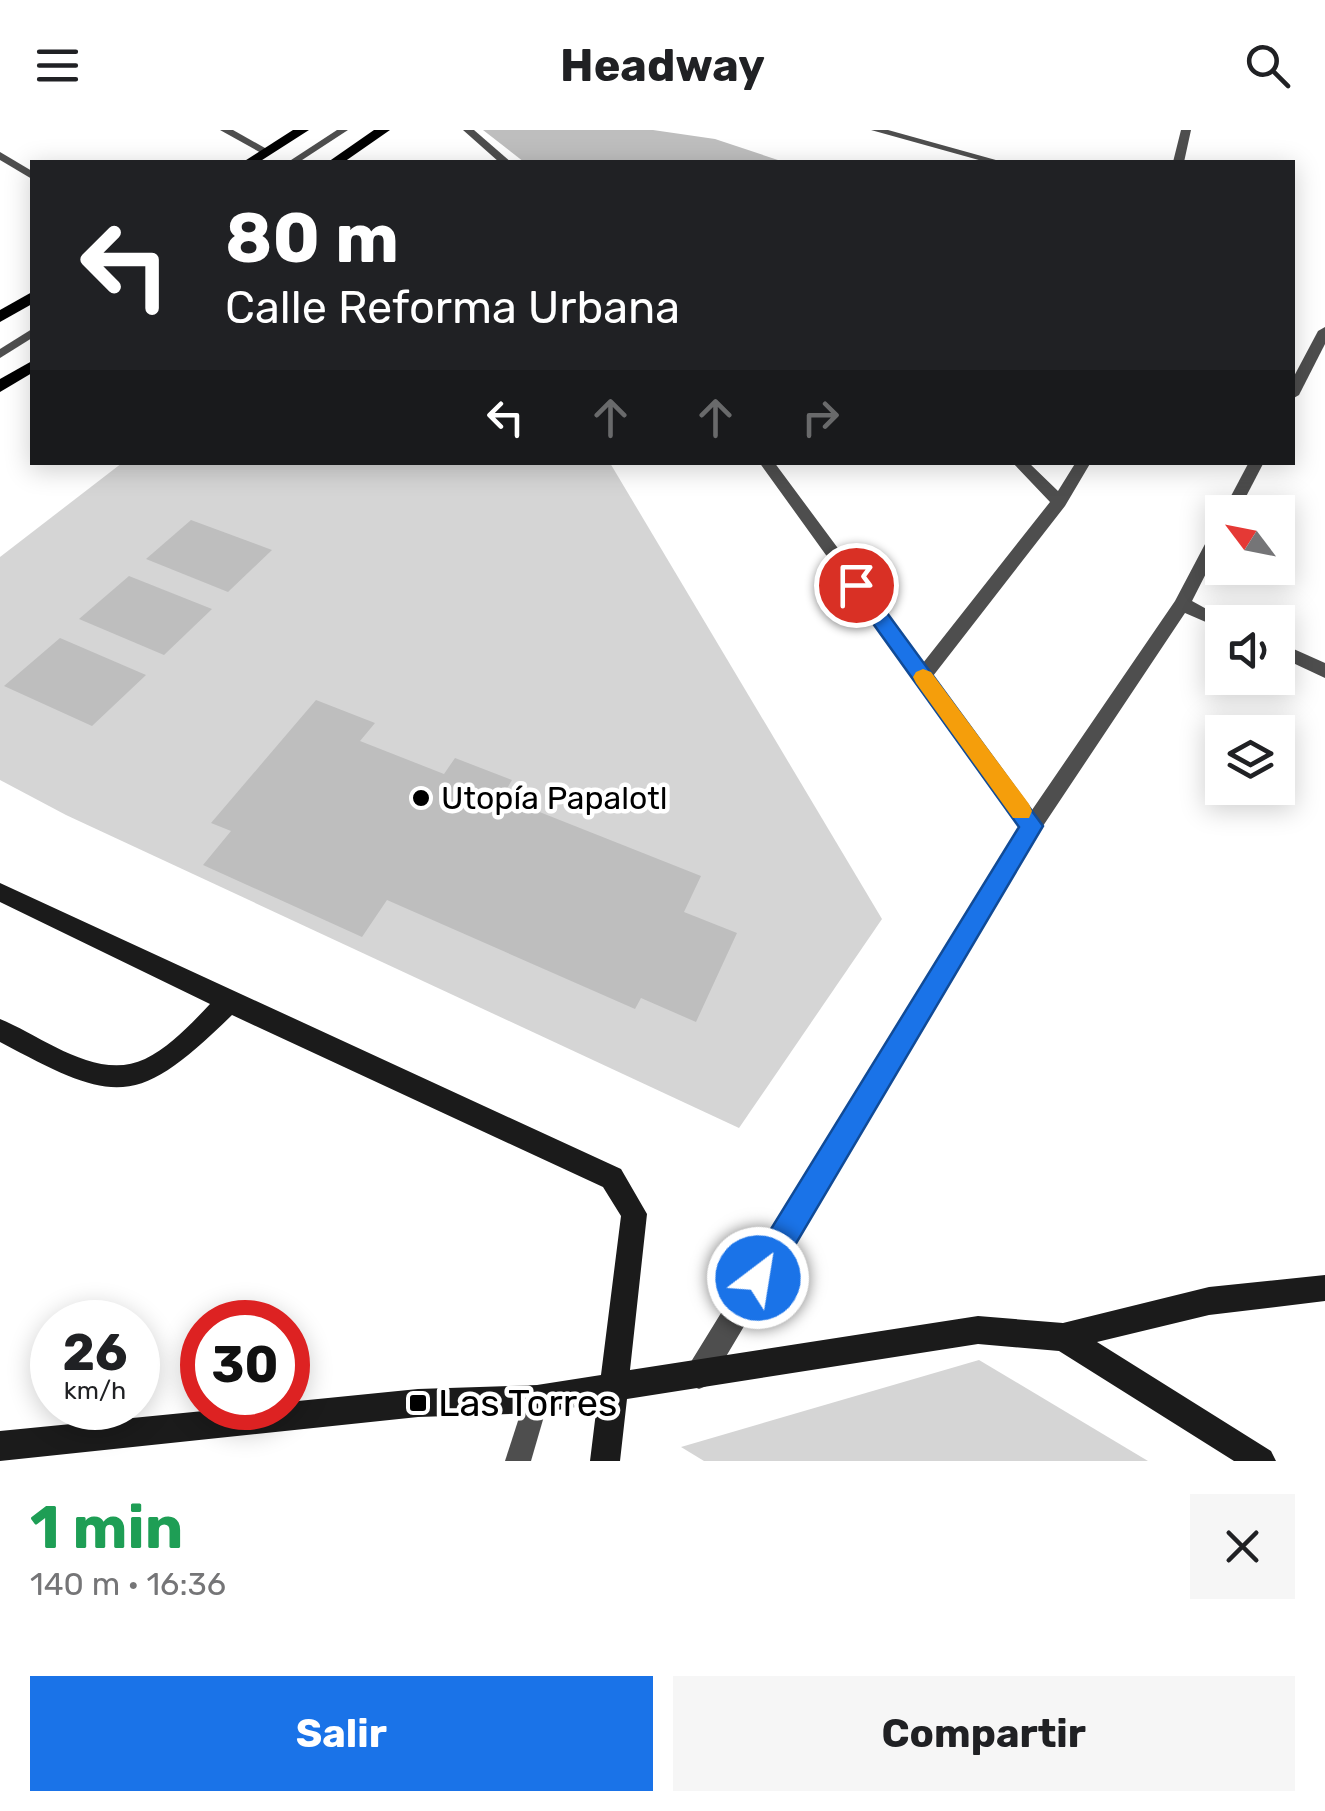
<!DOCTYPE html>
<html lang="es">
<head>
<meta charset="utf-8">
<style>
	body { margin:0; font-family:Rubik,sans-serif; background:#f6f6f6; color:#202124; height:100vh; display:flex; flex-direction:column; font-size:38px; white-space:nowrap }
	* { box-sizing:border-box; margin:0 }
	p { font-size:32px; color:#757577 }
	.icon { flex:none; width:55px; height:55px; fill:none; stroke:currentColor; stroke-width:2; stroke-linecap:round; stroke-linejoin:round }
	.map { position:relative; height:1331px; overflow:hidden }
	.side { display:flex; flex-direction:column; background:#fff; flex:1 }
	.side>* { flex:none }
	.guide { position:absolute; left:30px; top:30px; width:1265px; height:305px; border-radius:0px; box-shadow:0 5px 25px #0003; background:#202124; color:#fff; overflow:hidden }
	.needle { width:65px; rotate:302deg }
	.controls { position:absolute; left:1205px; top:365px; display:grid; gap:20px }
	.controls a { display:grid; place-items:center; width:90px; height:90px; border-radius:0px; background:#fff; box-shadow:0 5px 25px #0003; font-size:50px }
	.speed { position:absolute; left:30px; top:1170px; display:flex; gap:20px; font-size:50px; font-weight:700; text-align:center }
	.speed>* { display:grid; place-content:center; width:130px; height:130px; border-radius:50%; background:#fff; box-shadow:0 5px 25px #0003; line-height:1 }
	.speed small { font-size:25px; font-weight:400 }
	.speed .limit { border:15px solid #d22; background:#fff; color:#111 }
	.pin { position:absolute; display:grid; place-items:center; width:85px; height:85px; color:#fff; margin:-42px; border:5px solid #fff; border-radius:50%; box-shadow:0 2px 10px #0007 }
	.me { position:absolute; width:110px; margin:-55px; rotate:31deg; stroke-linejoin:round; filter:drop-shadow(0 0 8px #0008) }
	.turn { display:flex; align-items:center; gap:35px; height:210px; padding:0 30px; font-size:45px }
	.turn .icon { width:130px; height:130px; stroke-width:2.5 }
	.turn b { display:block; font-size:70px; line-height:85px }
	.lanes { display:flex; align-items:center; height:95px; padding:0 30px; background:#0003; justify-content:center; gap:50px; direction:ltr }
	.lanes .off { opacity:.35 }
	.round { display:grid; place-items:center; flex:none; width:105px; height:105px; border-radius:0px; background:#f6f6f6 }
	.head { display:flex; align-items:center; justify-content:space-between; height:170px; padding:0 30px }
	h1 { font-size:60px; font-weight:700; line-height:75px; color:#1e9e55 }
	.action { display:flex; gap:20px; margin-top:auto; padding:20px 30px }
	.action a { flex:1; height:115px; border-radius:0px; background:#1a73e8; color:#fff; font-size:40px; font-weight:700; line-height:115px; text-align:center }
	.action a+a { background:#f6f6f6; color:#202124 }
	header { display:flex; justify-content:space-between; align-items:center; height:130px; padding:0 30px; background:#fff; font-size:45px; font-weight:700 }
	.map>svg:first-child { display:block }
	.green { fill:#d5d5d5 }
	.building { fill:#bebebe }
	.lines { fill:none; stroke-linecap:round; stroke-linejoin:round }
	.lane { fill:#4e4e4e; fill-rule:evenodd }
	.street { fill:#4e4e4e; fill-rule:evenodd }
	.secondary { fill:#1b1b1b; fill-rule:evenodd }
	.primary { fill:#000; fill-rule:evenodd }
	.route { fill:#1a73e8; stroke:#114b97; stroke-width:2.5 }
	.slow { fill:#f59e0b }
	.poi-dot { fill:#000; stroke:#fff; stroke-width:4 }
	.labels { text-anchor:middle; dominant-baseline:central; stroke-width:9; stroke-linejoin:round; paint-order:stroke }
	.poi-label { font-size:32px; fill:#000; stroke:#fff; text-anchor:start }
	.near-poi-label { font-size:38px; fill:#000; stroke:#fff; text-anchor:start }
</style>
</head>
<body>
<header><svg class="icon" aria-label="menu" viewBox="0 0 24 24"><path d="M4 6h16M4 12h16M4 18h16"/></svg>Headway<svg class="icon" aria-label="search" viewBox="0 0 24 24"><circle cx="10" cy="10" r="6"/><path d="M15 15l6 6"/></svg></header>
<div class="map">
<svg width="1325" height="1331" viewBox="0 0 1325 1331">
	<rect width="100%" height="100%" fill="#fff"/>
	<g class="green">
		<polygon points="296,332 610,333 882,789 739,998 66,685 0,650 0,427 122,333"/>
		<polygon points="979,1230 1148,1331 704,1331 681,1317"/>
	</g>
	<g class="building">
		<polygon points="483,0 653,0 715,9 784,32 524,32"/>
		<polygon points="191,390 272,420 228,462 146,429"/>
		<polygon points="129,446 212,479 164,525 79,489"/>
		<polygon points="60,508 146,545 92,596 4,556"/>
		<polygon points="316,570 375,593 360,611 444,644 455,628 512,650 502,667 701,746 684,782 737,803 696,892 641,868 635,879 387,770 362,807 203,735 231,701 211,693"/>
	</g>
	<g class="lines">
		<g class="lane">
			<polygon points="337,0 348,0 299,32 288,32"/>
			<polygon points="32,199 32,208 0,228 0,219"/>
			<polygon points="537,1257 546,1260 549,1269 531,1331 505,1331 528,1260"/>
		</g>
		<g class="street">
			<polygon points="220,0 233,0 272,22 263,24"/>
			<polygon points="463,0 474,0 511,32 499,32"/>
			<polygon points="871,0 888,0 1003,32 986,32"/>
			<polygon points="1181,0 1191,0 1184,32 1173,32"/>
			<polygon points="0,22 32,41 32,49 0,30"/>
			<polygon points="1325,197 1325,214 1299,265 1292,269 1292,250 1318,201"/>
			<polygon points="759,332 774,332 923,533 1050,372 1012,332 1028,332 1058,361 1076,332 1091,332 1065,376 933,546 1032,680 1175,471 1214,397 1222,392 1222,412 1192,471 1230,492 1222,492 1222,499 1185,483 1039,702 709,1255 699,1259 689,1255 685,1245 689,1235 1021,696"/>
			<polygon points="1249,332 1264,332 1238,382 1222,383"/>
			<polygon points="1278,512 1325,533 1325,548 1278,526"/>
		</g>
		<path class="secondary" d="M0,753L621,1039L647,1084L630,1240L978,1186L1063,1193L1209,1157L1325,1145V1171L1209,1185L1097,1212L1271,1321L1276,1331H1234L1059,1221L978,1214L627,1269L620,1331H590L597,1274L537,1283L418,1287L0,1331V1301L234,1278H288V1272L418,1259L537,1255L601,1245L621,1086L603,1057L232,885C136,979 116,974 0,912V889C42,906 97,952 145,929C170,917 191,894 210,874L0,772Z"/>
		<g class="primary">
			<polygon points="293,0 309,0 259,32 243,32"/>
			<polygon points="374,0 390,0 344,32 328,32"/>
			<polygon points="32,162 32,174 0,192 0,180"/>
			<polygon points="32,231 32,243 0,262 0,249"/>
		</g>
	</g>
	<polygon class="route" points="856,448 863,450 1043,696 769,1159 758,1164 747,1159 742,1148 747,1138 1019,697 849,460 849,450"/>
	<polygon class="slow" points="923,539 931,542 1029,674 1032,681 1029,688 1013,688 916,553 913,547 916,542"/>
	<g class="poi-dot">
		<circle cx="421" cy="668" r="10"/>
		<rect x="408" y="1263" width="20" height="20" rx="5"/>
	</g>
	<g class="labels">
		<g class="poi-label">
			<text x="441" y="668">Utopía Papalotl</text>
		</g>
		<g class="near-poi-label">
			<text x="438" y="1273">Las Torres</text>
		</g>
	</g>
</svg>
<div class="controls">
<a><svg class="needle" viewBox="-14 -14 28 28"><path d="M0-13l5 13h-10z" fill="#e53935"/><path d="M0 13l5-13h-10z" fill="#757577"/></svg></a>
<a><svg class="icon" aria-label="sound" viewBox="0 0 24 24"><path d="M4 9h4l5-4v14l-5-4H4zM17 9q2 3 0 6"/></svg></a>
<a><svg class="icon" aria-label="layers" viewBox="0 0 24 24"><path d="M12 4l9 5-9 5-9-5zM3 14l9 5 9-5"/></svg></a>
</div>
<div class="speed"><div>26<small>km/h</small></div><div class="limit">30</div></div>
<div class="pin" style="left:856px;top:455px;background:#d93025"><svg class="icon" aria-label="arrive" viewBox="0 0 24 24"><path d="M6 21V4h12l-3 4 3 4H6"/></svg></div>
<svg class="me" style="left:758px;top:1148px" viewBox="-20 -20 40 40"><circle r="17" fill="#1a73e8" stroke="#fff" stroke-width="3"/><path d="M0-11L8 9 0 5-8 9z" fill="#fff"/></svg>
<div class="guide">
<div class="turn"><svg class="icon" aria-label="left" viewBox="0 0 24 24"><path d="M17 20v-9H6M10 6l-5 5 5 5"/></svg><div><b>80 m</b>Calle Reforma Urbana</div></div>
<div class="lanes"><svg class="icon" aria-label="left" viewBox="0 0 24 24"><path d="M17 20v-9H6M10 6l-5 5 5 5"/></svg><svg class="icon off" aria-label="ahead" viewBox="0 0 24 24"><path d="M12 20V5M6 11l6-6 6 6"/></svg><svg class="icon off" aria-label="ahead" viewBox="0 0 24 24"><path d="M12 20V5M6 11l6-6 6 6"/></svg><svg class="icon off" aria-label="right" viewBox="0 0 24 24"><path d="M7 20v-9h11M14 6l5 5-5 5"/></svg></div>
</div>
</div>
<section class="side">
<div class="head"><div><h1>1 min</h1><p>140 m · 16:36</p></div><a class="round"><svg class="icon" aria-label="close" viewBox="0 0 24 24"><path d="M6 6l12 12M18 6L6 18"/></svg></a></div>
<div class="action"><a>Salir</a><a>Compartir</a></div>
</section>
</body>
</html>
